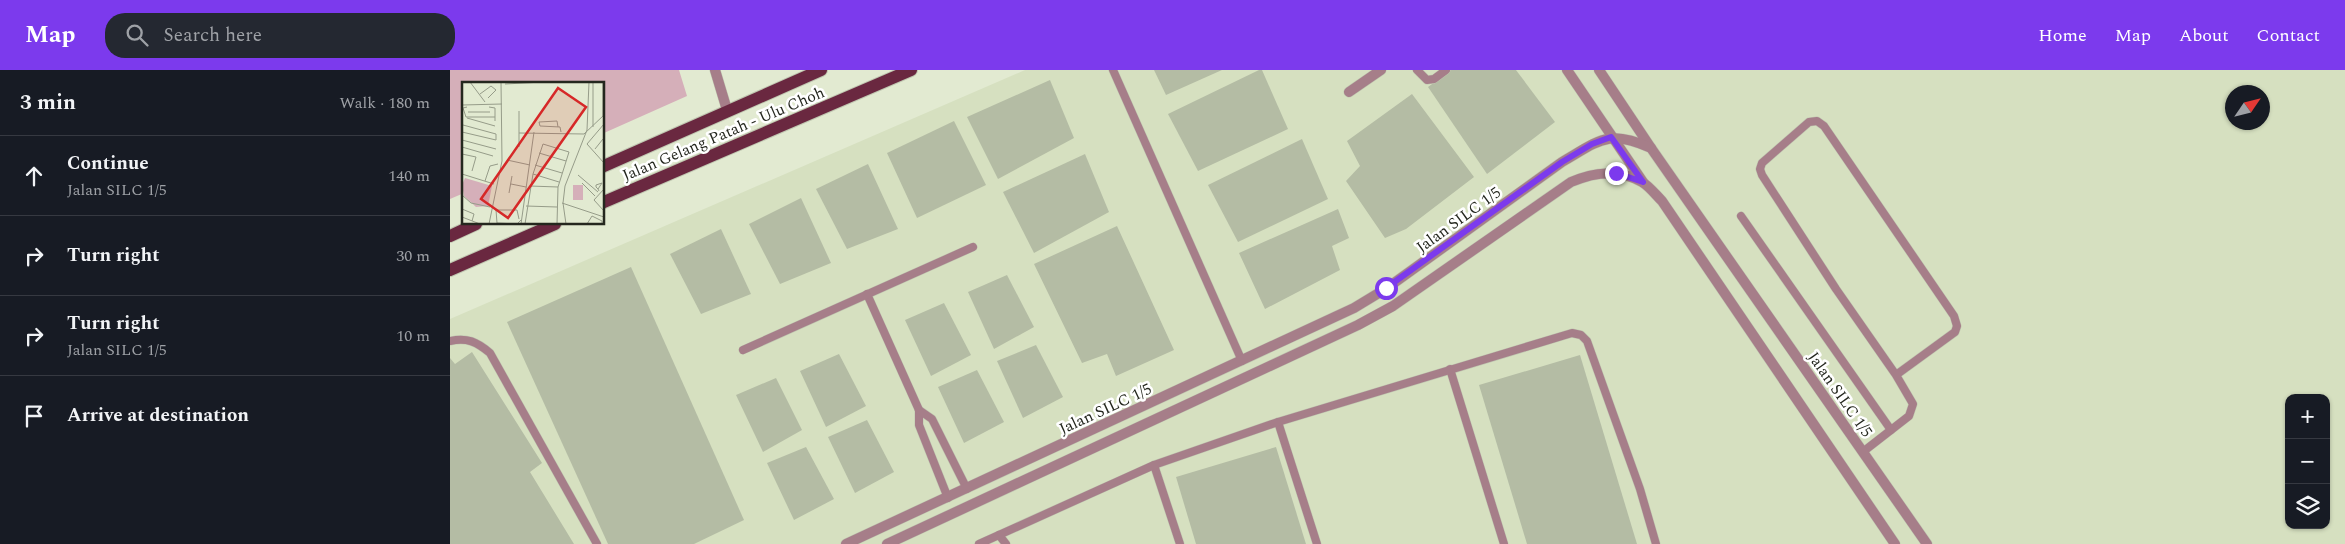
<!DOCTYPE html>
<meta charset="utf-8">
<style>
:root{--surface:#171b24;--page:#242831;--text:#f1f3f6;--muted:#9ea1a6;--line:#363941;--accent:#7c3aed}
body{margin:0;font-family:Spectral,serif;background:var(--page);color:var(--text)}
.controls{position:absolute;right:15px;bottom:15px;display:grid;overflow:hidden;border-radius:10px;box-shadow:0 1px 4px #0004}
.controls button{width:45px;height:45px;display:grid;place-items:center;padding:0;border:0;border-bottom:1px solid var(--line);background:var(--surface);color:var(--text);font:25px sans-serif}
.compass{position:absolute;left:1775px;top:15px;width:45px;height:45px;border-radius:50%;background:var(--surface);box-shadow:0 1px 4px #0004;rotate:55deg}
.stop{position:absolute;width:15px;height:15px;margin:-11px;border:4px solid #7c3aed;border-radius:50%;background:#fff}
.stop.end{background:#7c3aed;border-color:#fff;box-shadow:0 1px 5px #0008}
.list{margin:0;padding:0;list-style:none}
h2{display:flex;justify-content:space-between;align-items:center;height:65px;margin:0;padding:0 20px;font-size:21px}
h2 small{font-size:16px;font-weight:400;color:var(--muted)}
.list li{display:grid;grid-template-columns:32px 1fr auto;gap:15px;align-items:center;box-sizing:border-box;height:80px;padding:0 20px;border-top:1px solid var(--line)}
.list b{display:block;font-size:19px;white-space:nowrap}
.list p{margin:0;font-size:16px;white-space:nowrap;color:var(--muted)}
.list em{font-size:16px;font-style:normal;color:var(--muted)}
.icon{flex:none;width:28px;height:28px;fill:none;stroke:currentColor;stroke-width:2;stroke-linecap:round;stroke-linejoin:round}
.map{position:relative;flex:none;width:1895px;height:474px;overflow:hidden}
header{display:flex;align-items:center;gap:30px;box-sizing:border-box;height:70px;padding:0 25px;background:var(--accent);color:#fff}
header strong{font-size:24px}
nav{display:flex;gap:28px;margin-inline-start:auto;font-size:18px}
.search{width:350px;height:45px;background:var(--page);display:flex;align-items:center;gap:12px;box-sizing:border-box;padding:0 18px;border-radius:20px;color:var(--muted);font-size:19px}
main{display:flex}
aside{flex:1;background:var(--surface)}
.map>svg:first-child{display:block}
.built{fill:#d6e0c0;fill-rule:evenodd}
.green{fill:#d5afb9}
.building{fill:#b4bca4}
.lines{fill:none;stroke-linecap:round;stroke-linejoin:round}
.service-casing{stroke:#c0c7b1;stroke-width:9}
.minor-casing{stroke:#c0c7b1;stroke-width:11}
.tertiary-casing{stroke:#c0c7b1;stroke-width:11}
.primary-casing{stroke:#c0c7b1;stroke-width:14}
.service{stroke:#a67e89;stroke-width:8}
.minor{stroke:#a67e89;stroke-width:10}
.tertiary{stroke:#a67e89;stroke-width:10}
.primary{stroke:#6a2840;stroke-width:12}
.route{stroke:#7c3aed;stroke-width:6}
.labels{text-anchor:middle;stroke-width:5;stroke-linejoin:round;paint-order:stroke}
.street-label{font-size:16px;fill:#24271e;stroke:#fff}
.inset-road{fill:none;stroke:#969c89;stroke-width:1}
.view{fill:#d62828;fill-opacity:0.15;stroke:#d62828;stroke-width:2.5}
.inset-edge{fill:none;stroke:#24271e;stroke-width:2.5}
</style>
<header>
<strong>Map</strong>
<div class="search"><svg class="icon" aria-label="search" viewBox="0 0 24 24"><circle cx="10" cy="10" r="6"/><path d="M15 15l6 6"/></svg>Search here</div>
<nav><a>Home</a><a>Map</a><a>About</a><a>Contact</a></nav>
</header>
<main>
<aside>
<h2>3 min<small>Walk · 180 m</small></h2>
<ul class="list">
<li><svg class="icon" aria-label="ahead" viewBox="0 0 24 24"><path d="M12 20V5M6 11l6-6 6 6"/></svg><div><b>Continue</b><p>Jalan SILC 1/5</p></div><em>140 m</em></li>
<li><svg class="icon" aria-label="right" viewBox="0 0 24 24"><path d="M7 20v-9h11M14 6l5 5-5 5"/></svg><div><b>Turn right</b></div><em>30 m</em></li>
<li><svg class="icon" aria-label="right" viewBox="0 0 24 24"><path d="M7 20v-9h11M14 6l5 5-5 5"/></svg><div><b>Turn right</b><p>Jalan SILC 1/5</p></div><em>10 m</em></li>
<li><svg class="icon" aria-label="arrive" viewBox="0 0 24 24"><path d="M6 21V4h12l-3 4 3 4H6"/></svg><div><b>Arrive at destination</b></div></li>
</ul>
</aside>
<div class="map">
<svg width="1895" height="474" viewBox="0 0 1895 474">
<rect width="100%" height="100%" fill="#e2ead1"/>
<path class="built" d="M575,0H1895V474H0V249ZM1782,22H1812V52H1782ZM1839,328H1876V455H1839Z"/>
<path class="green" d="M0,0H229L237,26L154,63V14H14V123L0,129Z"/>
<g class="building">
<path d="M704,0H772L716,25Z"/>
<path d="M809,0H812L838,59L748,101L718,44Z"/>
<path d="M1001,0H1066L1105,52L1037,104L978,17Z"/>
<path d="M600,10L624,68L548,109L517,47Z"/>
<path d="M962,24L1024,107L956,159L935,168L896,111L910,96L897,71Z"/>
<path d="M504,51L536,115L467,148L437,83Z"/>
<path d="M852,69L878,129L788,172L758,115Z"/>
<path d="M635,84L659,142L584,183L553,122Z"/>
<path d="M418,94L448,159L397,179L366,119Z"/>
<path d="M351,128L381,193L330,214L299,154Z"/>
<path d="M888,139L899,168L882,176L890,200L815,239L789,183Z"/>
<path d="M667,156L724,280L666,306L657,284L632,293L584,194Z"/>
<path d="M271,159L301,224L251,244L220,184Z"/>
<path d="M181,197L294,450L244,474H158L57,252Z"/>
<path d="M557,205L584,257L544,279L518,222Z"/>
<path d="M494,233L521,285L481,306L455,250Z"/>
<path d="M586,275L613,327L573,348L547,291Z"/>
<path d="M22,282L92,393L80,402L124,474H0V288L5,294Z"/>
<path d="M389,284L416,336L376,357L350,301Z"/>
<path d="M1130,285L1187,474H1077L1029,315Z"/>
<path d="M527,300L554,352L514,373L488,317Z"/>
<path d="M326,308L352,360L313,382L286,325Z"/>
<path d="M417,350L444,402L405,423L378,367Z"/>
<path d="M356,377L384,429L344,450L317,393Z"/>
<path d="M826,377L856,474H746L726,407Z"/>
</g>
<g class="lines">
<defs>
<g id="service">
<path d="M663,0L792,291"/>
<path d="M967,0L977,10L984,9L996,0"/>
<path d="M1291,146L1441,360"/>
<path d="M417,224L469,340V355L498,428"/>
<path d="M0,271C17,267 27,272 40,283L147,474"/>
<path d="M293,280L523,177"/>
<path d="M1000,299L1054,474"/>
<path d="M469,340L482,349L517,419"/>
<path d="M828,352L867,474"/>
<path d="M1414,381L1459,346L1463,334L1446,305L1386,219L1312,105L1310,99L1312,93L1359,52L1367,51L1374,56L1504,246L1507,256L1505,262L1446,305"/>
<path d="M704,395L730,474"/>
<path d="M549,465L556,474"/>
<path d="M529,474L704,395L828,352L1122,263L1131,265L1137,271L1190,419L1206,474"/>
</g>
<g id="minor">
<path d="M265,0L277,40"/>
<path d="M1117,0L1193,112"/>
<path d="M1149,0L1201,78"/>
<path d="M899,22L931,0"/>
</g>
<g id="tertiary">
<path d="M396,474L904,238L937,218L1112,92C1150,70 1158,59 1201,78L1477,474"/>
<path d="M437,474L908,255L943,236L1121,112C1144,102 1170,99 1192,112C1199,116 1206,125 1212,131L1445,474"/>
</g>
<g id="primary">
<path d="M154,96L371,0"/>
<path d="M154,132L461,0"/>
<path d="M0,166L26,154"/>
<path d="M0,200L105,154"/>
</g>
</defs>
<use href="#service" class="service-casing"/>
<use href="#minor" class="minor-casing"/>
<use href="#tertiary" class="tertiary-casing"/>
<use href="#primary" class="primary-casing"/>
<use href="#service" class="service"/>
<use href="#minor" class="minor"/>
<use href="#tertiary" class="tertiary"/>
<use href="#primary" class="primary"/>
</g>
<g class="lines">
<path class="route" d="M936,218L1112,92L1142,74L1161,67L1193,112L1166,103"/>
</g>
<g class="labels">
<g class="street-label">
<text transform="translate(273 63) rotate(-23)" y="6">Jalan Gelang Patah - Ulu Choh</text>
<text transform="translate(1008 149) rotate(-36)" y="6">Jalan SILC 1/5</text>
<text transform="translate(1391 324) rotate(55)" y="6">Jalan SILC 1/5</text>
<text transform="translate(655 338) rotate(-25)" y="6">Jalan SILC 1/5</text>
</g>
</g>
<g transform="translate(12 12)">
<rect width="142" height="142" fill="#e2ead1"/>
<path d="M3,96L30,104L26,124L14,125L2,114L0,103ZM111,103H121V118H111Z" fill="#d5afb9"/>
<path class="inset-road" d="M8,0L23,20M131,0V45M141,0V35M43,2L81,0M18,12L29,4L34,8L26,16M0,23L40,22M5,25L1,26L4,35H33M27,25L33,26V39M6,30H28M5,36L33,44M142,42L125,62L142,81M96,45L95,39L77,40L78,44L98,45L99,50M0,50L34,58V52L1,43M57,51L122,52L142,33M0,58L34,67M0,65L31,74M57,65V29M133,67L141,57L142,59M77,71L104,79M0,72L14,75L10,89M45,78L68,83M73,83L100,91M0,92L32,102M71,92L97,100M116,93L136,110M23,99L28,84L36,82M120,101L133,114M49,102L64,105M68,104L96,105M136,107L140,101L134,103V105L136,107L137,109M142,107L132,118L142,129M47,111L50,94M0,113L9,121L28,125M100,121L142,135M64,124L95,125M0,127L12,132L10,139M0,135L18,142M57,137L55,128H34L35,141L55,142L59,138M27,142L40,79L39,0M59,142L72,50M63,142L71,92L81,62L107,70L96,105L95,142M104,142L101,121L103,104L125,48L127,0M125,142L130,134L140,139V142"/>
<path class="view" d="M96,6L124,25L46,136L19,117Z"/>
<rect width="142" height="142" class="inset-edge"/>
</g>
</svg>
<div class="controls">
<button>+</button>
<button>−</button>
<button><svg class="icon" aria-label="layers" viewBox="0 0 24 24"><path d="M12 4l9 5-9 5-9-5zM3 14l9 5 9-5"/></svg></button>
</div>
<svg class="compass" viewBox="-18 -18 36 36"><path d="M0-13l5 13h-10z" fill="#e53935"/><path d="M0 13l5-13h-10z" fill="#9ea1a6"/></svg>
<div class="stop" style="left:936px;top:218px"></div>
<div class="stop end" style="left:1166px;top:103px"></div>
</div>
</main>
